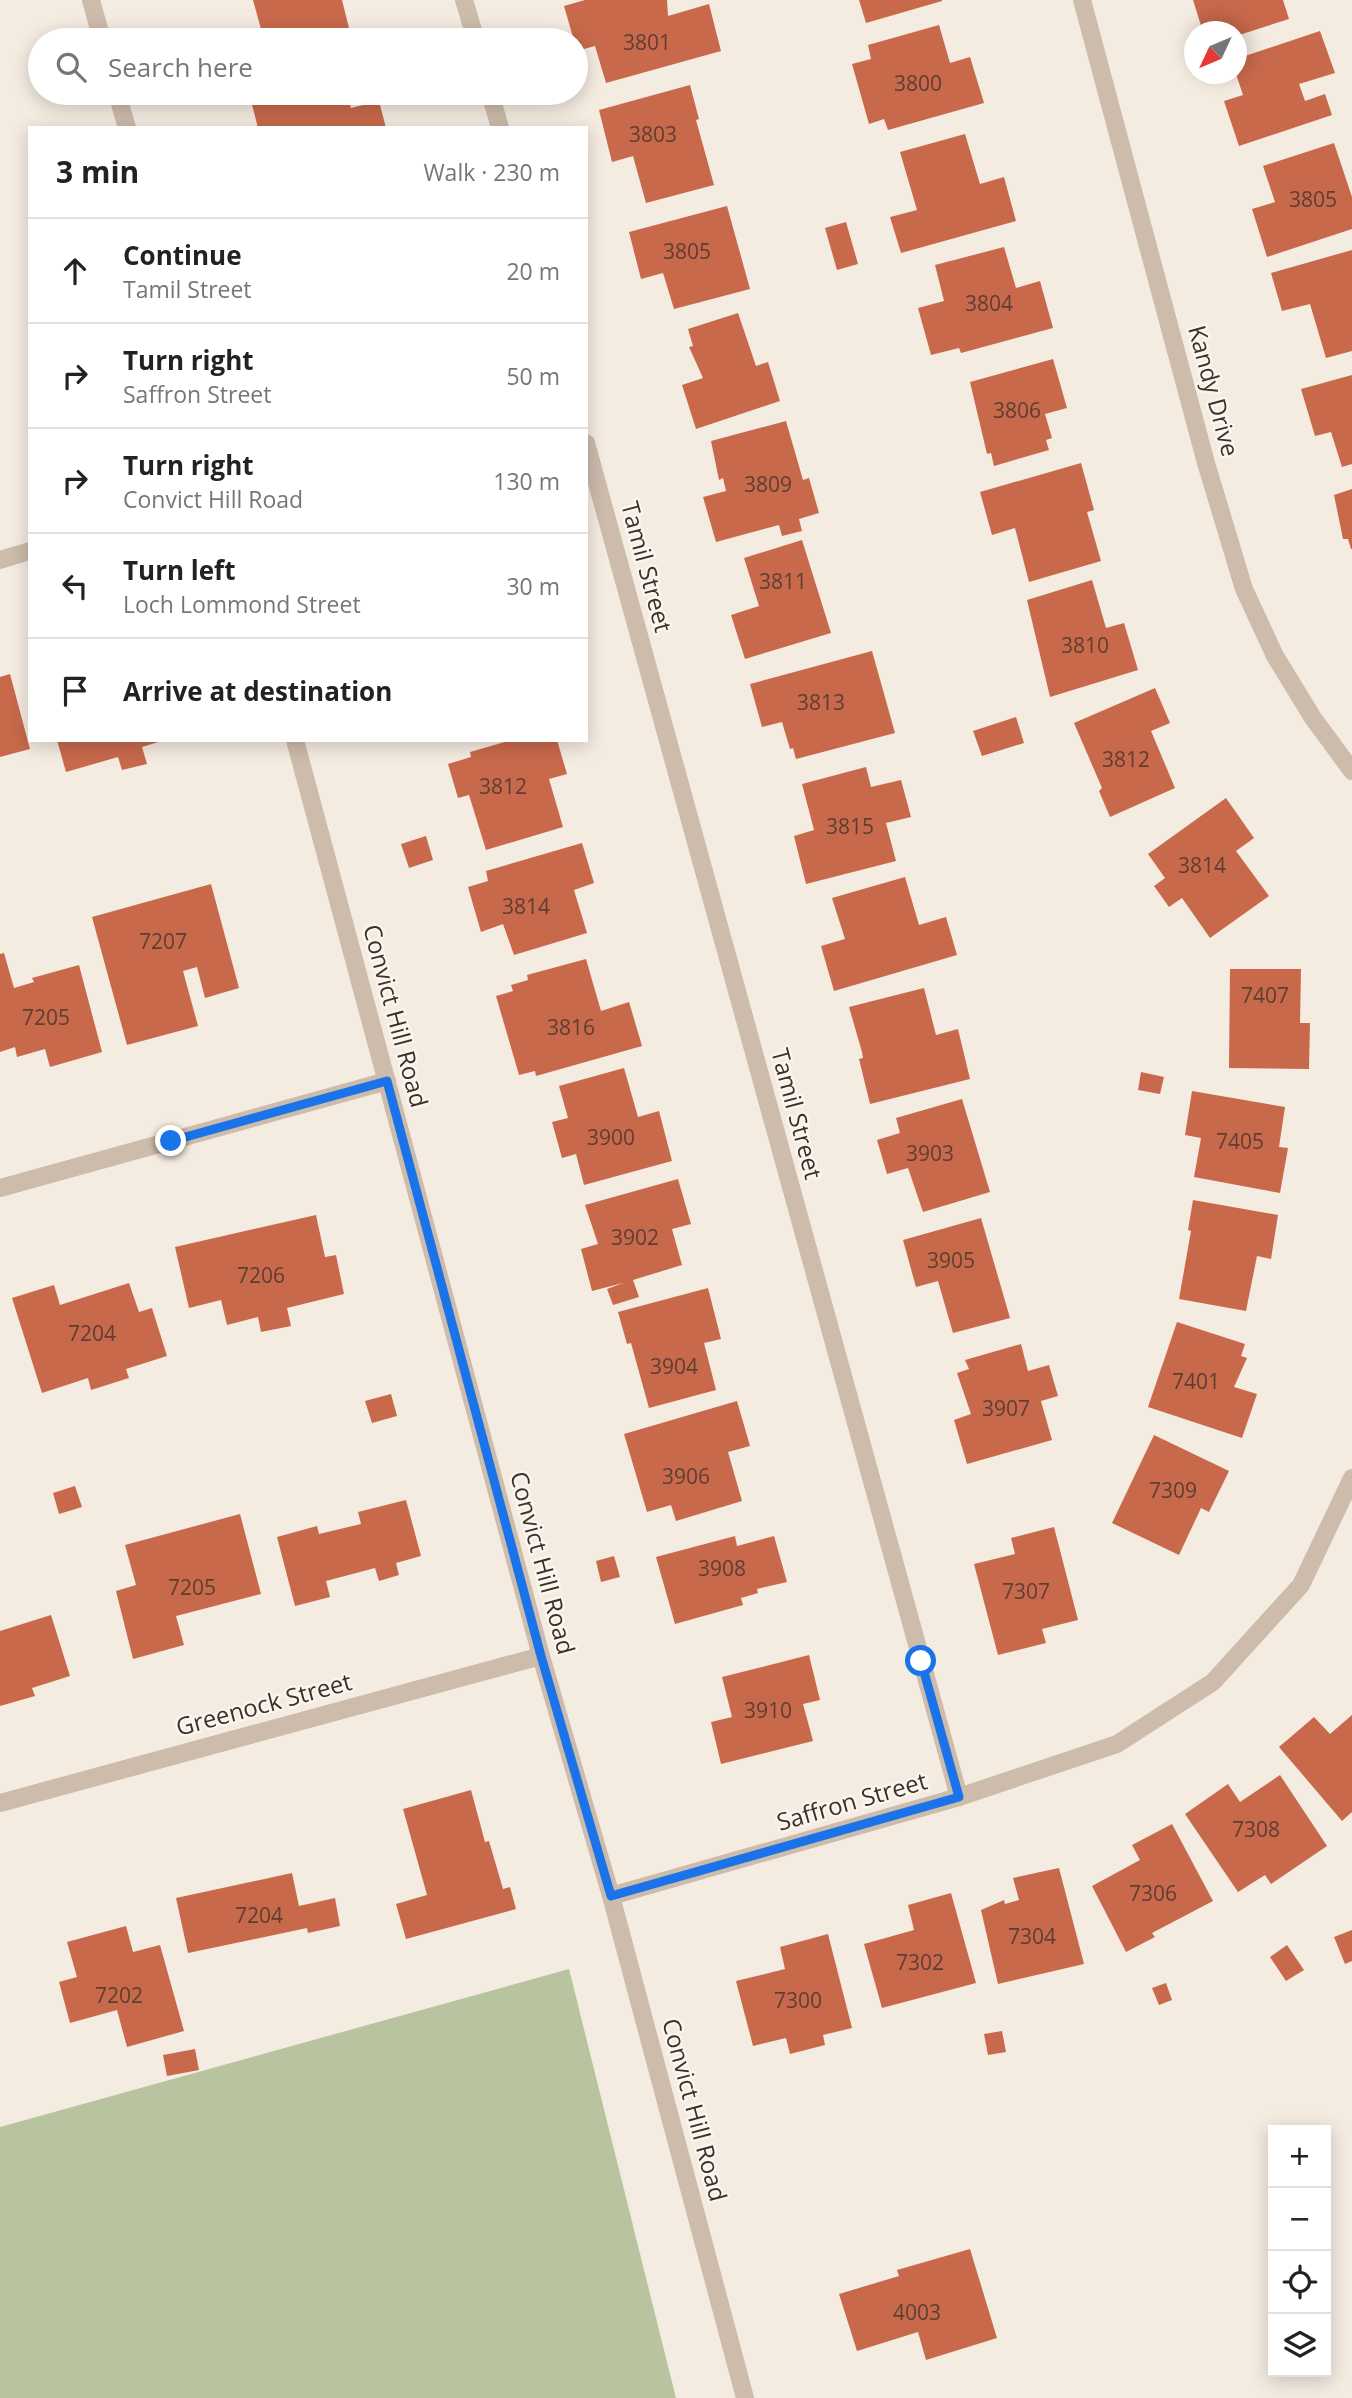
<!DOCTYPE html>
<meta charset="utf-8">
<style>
:root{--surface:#fff;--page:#f6f6f6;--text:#222;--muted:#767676;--line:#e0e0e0}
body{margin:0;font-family:"Open Sans",sans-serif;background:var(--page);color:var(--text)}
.controls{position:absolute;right:21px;bottom:21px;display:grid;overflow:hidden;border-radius:0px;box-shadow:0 4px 18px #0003}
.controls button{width:63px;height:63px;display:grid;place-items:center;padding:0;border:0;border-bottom:2px solid var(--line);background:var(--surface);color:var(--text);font:35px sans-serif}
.compass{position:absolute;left:1184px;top:21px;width:63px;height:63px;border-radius:50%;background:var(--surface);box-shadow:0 4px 18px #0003;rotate:226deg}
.stop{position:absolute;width:21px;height:21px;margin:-16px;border:5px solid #1a73e8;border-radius:50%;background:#fff}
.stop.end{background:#1a73e8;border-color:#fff;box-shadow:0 2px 7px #0008}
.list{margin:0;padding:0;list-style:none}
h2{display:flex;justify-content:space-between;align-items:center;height:91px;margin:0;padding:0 28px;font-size:30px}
h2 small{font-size:23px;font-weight:400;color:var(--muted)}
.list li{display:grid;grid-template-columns:46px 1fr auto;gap:21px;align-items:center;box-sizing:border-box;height:105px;padding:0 28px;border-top:2px solid var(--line)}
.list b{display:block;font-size:26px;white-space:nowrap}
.list p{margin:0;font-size:23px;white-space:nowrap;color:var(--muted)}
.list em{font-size:23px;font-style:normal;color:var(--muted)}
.icon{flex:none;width:38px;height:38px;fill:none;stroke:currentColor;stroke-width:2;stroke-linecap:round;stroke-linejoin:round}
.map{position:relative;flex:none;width:1352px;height:2398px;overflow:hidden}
.search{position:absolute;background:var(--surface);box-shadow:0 4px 18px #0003;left:28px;top:28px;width:560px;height:77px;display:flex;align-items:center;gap:18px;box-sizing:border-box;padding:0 24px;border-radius:38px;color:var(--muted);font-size:26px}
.panel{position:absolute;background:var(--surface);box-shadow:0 4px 18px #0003;left:28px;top:126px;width:560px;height:616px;border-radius:0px}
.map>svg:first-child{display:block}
.green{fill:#b8c4a0}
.building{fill:#c8694b}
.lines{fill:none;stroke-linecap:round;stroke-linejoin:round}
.minor{stroke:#cdbbac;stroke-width:18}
.route{stroke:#1a73e8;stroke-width:9}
.labels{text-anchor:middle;stroke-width:5;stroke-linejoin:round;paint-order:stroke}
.number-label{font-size:21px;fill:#5e3e33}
.street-label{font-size:24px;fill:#3b302b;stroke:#fbf5ee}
</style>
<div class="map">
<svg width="1352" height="2398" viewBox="0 0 1352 2398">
<rect width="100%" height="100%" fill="#f4ebe1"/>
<path class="green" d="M569,1969L676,2398H0V2127Z"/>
<g class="building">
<path d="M253,0H342L351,36L335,40H264Z"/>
<path d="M585,0H667L668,16L709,4L721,51L606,83L595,46L577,51L564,6Z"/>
<path d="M859,0H942V1L866,23Z"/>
<path d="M1193,0H1283L1289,19L1236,36V32H1203Z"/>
<path d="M939,25L950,63L970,57L984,103L888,130L884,119L869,124L852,64L871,59L868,45Z"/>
<path d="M1320,31L1335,73L1299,84L1305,101L1325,94L1332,115L1239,146L1224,101L1243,95L1236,74V59Z"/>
<path d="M690,85L699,119L696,120L714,185L646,203L633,156L612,162L599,110Z"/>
<path d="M249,93H347L351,108L379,101L386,128H258Z"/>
<path d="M965,134L980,184L1004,177L1016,221L901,253L890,217L917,210L900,152Z"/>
<path d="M1334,143L1352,197V229L1267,257L1252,209L1275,202L1263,166Z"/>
<path d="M727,206L750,289L674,309L663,273L641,279L629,232Z"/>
<path d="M846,222L858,264L837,270L825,228Z"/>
<path d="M1004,247L1016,288L1040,281L1053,328L961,353L959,348L931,355L918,308L944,301L935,265Z"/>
<path d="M1352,250V351L1326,358L1310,304L1282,311L1271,273Z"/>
<path d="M738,313L756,366L768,362L780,401L696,429L682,385L703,378L689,347L693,346L688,329Z"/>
<path d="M1053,359L1067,408L1045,414L1052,438L1046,440L1049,450L994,466L991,453L987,454L970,382Z"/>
<path d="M1352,375V464L1342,467L1331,432L1315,436L1301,389Z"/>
<path d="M786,421L803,480L809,478L819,513L799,519L802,531L782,536L779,525L716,542L703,497L726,491L723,478L719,480L711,441Z"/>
<path d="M1081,463L1094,510L1087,512L1101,561L1029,582L1015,528L992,535L980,492Z"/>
<path d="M1352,489V549H1351L1348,539H1343L1334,495Z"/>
<path d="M802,540L831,633L745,659L731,615L759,606L744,558Z"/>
<path d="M1092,580L1106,628L1124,623L1138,670L1050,697L1027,600Z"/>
<path d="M872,651L895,733L796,759L793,748L790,749L782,722L762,727L750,684Z"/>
<path d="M10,674L30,749L0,757V677Z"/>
<path d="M1155,688L1170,723L1151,731L1175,788L1110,817L1099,791L1102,788L1074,723Z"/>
<path d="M1016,717L1024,743L982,756L973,731Z"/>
<path d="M57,740H162V741L142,747L147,764L122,770L118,757L66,772Z"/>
<path d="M512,740H557L567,774L549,779L563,827L486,850L469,795L458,798L448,764L471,757L470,752Z"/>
<path d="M866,767L871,787L901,780L911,817L886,823L896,861L806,884L794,836L814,830L802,784Z"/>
<path d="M1226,798L1254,838L1236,851L1269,896L1210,938L1182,898L1169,907L1154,886L1165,878L1148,854Z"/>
<path d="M426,836L433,860L409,868L401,844Z"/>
<path d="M582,843L594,883L574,890L587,933L514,955L503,924L481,932L468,887L488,881L486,871Z"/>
<path d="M905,877L919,925L946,917L957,955L834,991L821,946L845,939L832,898Z"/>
<path d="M211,884L239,988L205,998L197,967L183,971L198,1026L127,1045L92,917Z"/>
<path d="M4,953L14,988L34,982L32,978L79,965L102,1052L50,1067L45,1049L17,1057L15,1047L0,1052V954Z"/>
<path d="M586,959L601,1011L629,1002L642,1046L536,1076L535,1071L519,1075L496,996L513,991L511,985L528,980L527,975Z"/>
<path d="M1230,969H1301L1300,1023H1310L1309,1069L1229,1068Z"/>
<path d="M924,988L936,1035L958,1029L970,1079L870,1104L859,1059L863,1058L862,1052L849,1007Z"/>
<path d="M624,1068L638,1117L659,1111L672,1161L584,1185L576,1154L562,1158L552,1122L568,1118L559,1086Z"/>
<path d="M1141,1072L1164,1077L1160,1094L1138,1090Z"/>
<path d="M1192,1091L1285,1107L1279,1147L1288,1148L1280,1193L1194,1177L1201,1138L1185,1135Z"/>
<path d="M962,1099L990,1192L923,1212L908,1168L887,1174L877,1140L900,1133L896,1118Z"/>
<path d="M678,1179L691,1224L672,1229L682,1265L633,1280L639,1297L613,1305L607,1289L623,1283L592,1291L581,1249L598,1244L585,1205Z"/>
<path d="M1193,1200L1278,1215L1271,1259L1257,1256L1246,1311L1179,1299L1191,1231L1188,1230Z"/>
<path d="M316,1215L325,1257L336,1255L344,1294L287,1308L291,1326L261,1332L258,1317L227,1325L221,1300L189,1308L175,1247Z"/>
<path d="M981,1218L1010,1318L953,1333L938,1281L916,1287L903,1240Z"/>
<path d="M129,1283L139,1312L152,1308L167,1356L126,1369L129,1378L91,1390L88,1378L42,1393L12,1298L54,1285L60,1305Z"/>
<path d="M708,1288L721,1339L704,1343L716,1390L649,1408L631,1343L627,1344L618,1312Z"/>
<path d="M1177,1322L1245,1344L1241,1356L1247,1358L1234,1387L1257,1394L1242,1438L1148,1407Z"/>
<path d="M1021,1344L1028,1371L1049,1365L1058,1396L1041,1401L1052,1440L967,1464L954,1420L971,1414L957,1373L969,1369L965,1360Z"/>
<path d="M391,1394L397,1416L372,1423L365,1401Z"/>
<path d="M737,1401L750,1446L728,1452L742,1501L676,1521L671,1505L647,1512L624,1434Z"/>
<path d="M1154,1435L1229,1471L1209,1512L1201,1508L1179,1555L1112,1523Z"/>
<path d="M75,1486L82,1507L59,1514L53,1493Z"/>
<path d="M406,1500L421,1556L396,1563L399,1575L379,1581L375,1568L326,1581L330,1597L295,1606L277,1537L317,1526L319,1534L361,1524L358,1512Z"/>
<path d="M240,1514L261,1594L176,1616L184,1645L133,1659L116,1591L136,1585L125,1545Z"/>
<path d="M1054,1527L1078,1620L1042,1629L1046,1643L998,1655L974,1564L1015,1554L1011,1538Z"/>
<path d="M735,1536L737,1546L774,1536L787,1582L757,1589L758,1593L741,1598L743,1605L675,1624L656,1557Z"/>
<path d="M614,1556L620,1577L601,1582L596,1561Z"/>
<path d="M51,1615L70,1676L32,1688L35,1696L0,1706V1631Z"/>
<path d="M809,1655L820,1700L803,1704L813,1741L721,1764L711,1722L732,1717L722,1677Z"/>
<path d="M1352,1715V1812L1342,1821L1279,1747L1314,1717L1330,1734Z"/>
<path d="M1280,1775L1327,1846L1271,1884L1265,1875L1238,1892L1185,1814L1228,1784L1240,1802Z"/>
<path d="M471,1790L485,1842L489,1841L503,1889L510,1887L516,1909L406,1939L396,1904L427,1895L403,1809Z"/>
<path d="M1172,1824L1213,1901L1152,1933L1155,1937L1126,1952L1092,1886L1140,1860L1132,1845Z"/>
<path d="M1059,1868L1084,1964L998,1984L981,1910L1004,1900L1005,1904L1019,1900L1013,1878Z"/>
<path d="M292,1873L299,1906L335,1898L340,1926L308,1933L307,1928L188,1953L176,1898Z"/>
<path d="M951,1893L976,1983L882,2008L864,1944L914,1930L908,1905Z"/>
<path d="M126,1926L133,1952L160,1945L184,2031L127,2047L117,2010L70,2023L59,1982L77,1977L67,1942Z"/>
<path d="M1352,1930V1961L1345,1964L1334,1937Z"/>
<path d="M828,1934L852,2028L823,2035L825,2045L790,2054L786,2038L753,2046L736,1981L785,1969L780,1947Z"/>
<path d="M1287,1945L1304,1970L1286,1981L1270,1957Z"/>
<path d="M1166,1983L1172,2000L1159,2005L1152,1988Z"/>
<path d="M1002,2031L1006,2052L988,2055L984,2034Z"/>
<path d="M195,2049L199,2070L167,2076L163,2055Z"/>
<path d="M970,2249L997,2338L926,2360L918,2332L857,2351L839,2294L899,2276L897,2270Z"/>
</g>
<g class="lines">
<g class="minor">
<path d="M91,0L102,40"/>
<path d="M464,0L476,40"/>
<path d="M1082,0L1206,463L1244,589L1275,656L1313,718L1352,771"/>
<path d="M117,93L127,128"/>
<path d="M490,93L500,128"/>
<path d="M586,443L959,1797"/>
<path d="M0,560L30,551"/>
<path d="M295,740L541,1656L611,1896L745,2398"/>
<path d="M0,1188L387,1081"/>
<path d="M0,1803L541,1656"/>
<path d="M611,1896L959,1797L1117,1744L1213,1682L1301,1585L1352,1478"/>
</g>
</g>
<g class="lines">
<path class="route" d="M171,1141L387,1081L541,1656L611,1896L959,1797L921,1661"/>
</g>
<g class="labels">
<g class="number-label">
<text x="647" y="50">3801</text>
<text x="918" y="91">3800</text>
<text x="653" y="142">3803</text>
<text x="1313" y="207">3805</text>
<text x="687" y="259">3805</text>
<text x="989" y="311">3804</text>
<text x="1017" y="418">3806</text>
<text x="768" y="492">3809</text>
<text x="783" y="589">3811</text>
<text x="1085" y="653">3810</text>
<text x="821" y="710">3813</text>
<text x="1126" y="767">3812</text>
<text x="503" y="794">3812</text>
<text x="850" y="834">3815</text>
<text x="1202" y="873">3814</text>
<text x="526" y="914">3814</text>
<text x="163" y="949">7207</text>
<text x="1265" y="1003">7407</text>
<text x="46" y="1025">7205</text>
<text x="571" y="1035">3816</text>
<text x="611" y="1145">3900</text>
<text x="1240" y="1149">7405</text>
<text x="930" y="1161">3903</text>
<text x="635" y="1245">3902</text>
<text x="951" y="1268">3905</text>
<text x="261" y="1283">7206</text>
<text x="92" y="1341">7204</text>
<text x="674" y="1374">3904</text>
<text x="1196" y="1389">7401</text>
<text x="1006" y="1416">3907</text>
<text x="686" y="1484">3906</text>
<text x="1173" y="1498">7309</text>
<text x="722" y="1576">3908</text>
<text x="192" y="1595">7205</text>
<text x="1026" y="1599">7307</text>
<text x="768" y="1718">3910</text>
<text x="1256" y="1837">7308</text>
<text x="1153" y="1901">7306</text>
<text x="259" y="1923">7204</text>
<text x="1032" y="1944">7304</text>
<text x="920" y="1970">7302</text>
<text x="119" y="2003">7202</text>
<text x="798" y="2008">7300</text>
<text x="917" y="2320">4003</text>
</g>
<g class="street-label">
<text transform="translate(1213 391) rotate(75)" y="8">Kandy Drive</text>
<text transform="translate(646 567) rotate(75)" y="8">Tamil Street</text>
<text transform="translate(395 1016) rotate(75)" y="8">Convict Hill Road</text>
<text transform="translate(796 1114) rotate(75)" y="8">Tamil Street</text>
<text transform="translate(542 1563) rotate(75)" y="8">Convict Hill Road</text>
<text transform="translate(264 1705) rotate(-15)" y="8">Greenock Street</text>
<text transform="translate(852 1802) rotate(-16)" y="8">Saffron Street</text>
<text transform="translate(694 2110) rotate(75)" y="8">Convict Hill Road</text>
</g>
</g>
</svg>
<div class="controls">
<button>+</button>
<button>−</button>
<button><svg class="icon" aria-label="locate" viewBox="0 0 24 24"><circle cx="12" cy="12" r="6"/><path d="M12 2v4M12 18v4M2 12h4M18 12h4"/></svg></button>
<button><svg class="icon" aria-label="layers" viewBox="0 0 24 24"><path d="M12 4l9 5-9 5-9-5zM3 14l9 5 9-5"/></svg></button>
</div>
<svg class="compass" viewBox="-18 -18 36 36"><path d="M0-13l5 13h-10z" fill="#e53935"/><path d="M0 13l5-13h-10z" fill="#767676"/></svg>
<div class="stop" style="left:921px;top:1661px"></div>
<div class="stop end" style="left:171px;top:1141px"></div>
<div class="search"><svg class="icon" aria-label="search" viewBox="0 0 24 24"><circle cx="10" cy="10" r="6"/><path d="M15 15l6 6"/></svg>Search here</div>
<section class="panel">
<h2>3 min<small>Walk · 230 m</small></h2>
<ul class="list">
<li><svg class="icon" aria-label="ahead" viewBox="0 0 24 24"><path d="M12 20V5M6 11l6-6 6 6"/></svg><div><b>Continue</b><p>Tamil Street</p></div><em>20 m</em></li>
<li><svg class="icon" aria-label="right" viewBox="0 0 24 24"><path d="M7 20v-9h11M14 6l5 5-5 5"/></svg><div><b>Turn right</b><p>Saffron Street</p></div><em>50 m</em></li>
<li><svg class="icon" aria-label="right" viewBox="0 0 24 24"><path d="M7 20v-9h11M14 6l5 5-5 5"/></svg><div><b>Turn right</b><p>Convict Hill Road</p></div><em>130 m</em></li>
<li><svg class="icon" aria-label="left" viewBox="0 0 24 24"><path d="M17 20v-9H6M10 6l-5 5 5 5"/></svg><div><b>Turn left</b><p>Loch Lommond Street</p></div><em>30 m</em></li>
<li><svg class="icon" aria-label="arrive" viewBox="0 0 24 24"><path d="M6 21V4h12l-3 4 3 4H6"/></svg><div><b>Arrive at destination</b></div></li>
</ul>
</section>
</div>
